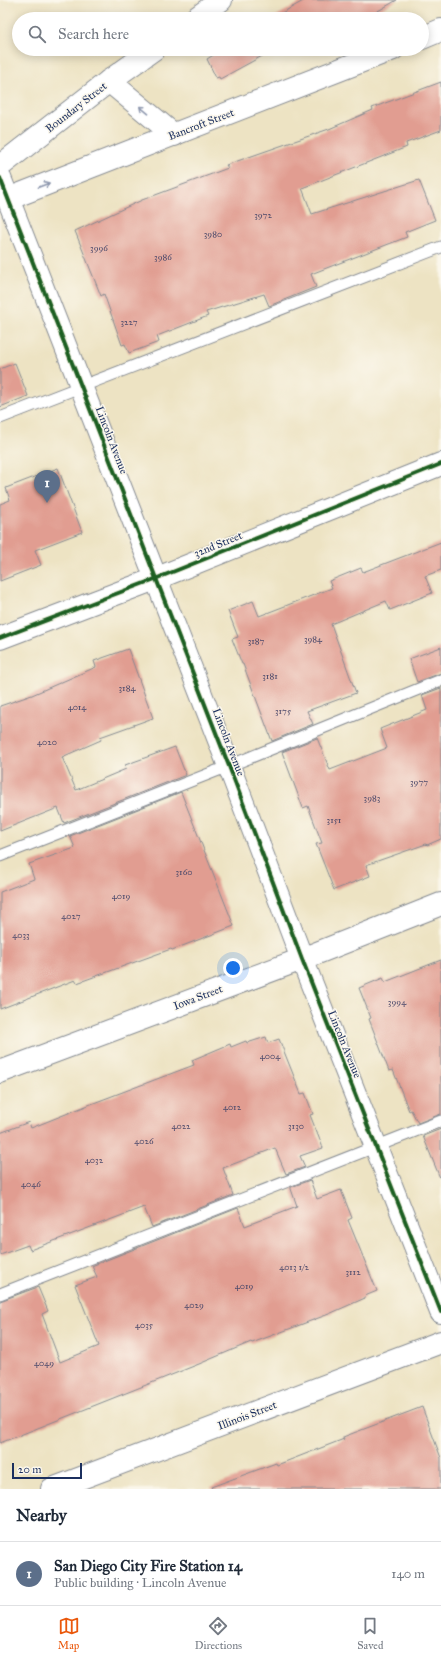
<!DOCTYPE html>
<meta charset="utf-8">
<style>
:root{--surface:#fff;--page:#f6f6f7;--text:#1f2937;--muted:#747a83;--line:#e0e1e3;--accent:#ea580c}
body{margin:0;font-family:"IM FELL Great Primer",serif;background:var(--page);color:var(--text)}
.scale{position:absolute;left:12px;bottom:10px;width:70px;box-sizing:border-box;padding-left:4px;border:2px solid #1b2f5e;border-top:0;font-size:11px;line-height:14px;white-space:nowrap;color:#1b2f5e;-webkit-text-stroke:3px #fbf7ec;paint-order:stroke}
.you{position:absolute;left:233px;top:968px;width:14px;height:14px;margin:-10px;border:3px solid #fff;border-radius:50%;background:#1a73e8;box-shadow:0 0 0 6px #1a73e833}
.badge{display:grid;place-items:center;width:26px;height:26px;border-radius:50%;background:var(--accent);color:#fff;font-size:13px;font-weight:700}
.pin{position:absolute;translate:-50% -33px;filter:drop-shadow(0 1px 2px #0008)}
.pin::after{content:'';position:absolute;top:21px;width:14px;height:12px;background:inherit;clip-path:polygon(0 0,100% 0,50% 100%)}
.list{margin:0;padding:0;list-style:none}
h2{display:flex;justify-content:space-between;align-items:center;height:52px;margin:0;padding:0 16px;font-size:17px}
h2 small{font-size:13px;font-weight:400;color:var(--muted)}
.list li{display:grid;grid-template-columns:26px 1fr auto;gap:12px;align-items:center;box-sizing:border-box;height:64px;padding:0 16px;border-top:1px solid var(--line)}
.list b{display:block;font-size:15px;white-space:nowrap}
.list p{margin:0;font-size:13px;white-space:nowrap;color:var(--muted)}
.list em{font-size:13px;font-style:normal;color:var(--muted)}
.icon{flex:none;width:22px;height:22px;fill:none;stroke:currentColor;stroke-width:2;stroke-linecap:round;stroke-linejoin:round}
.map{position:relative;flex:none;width:441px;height:1489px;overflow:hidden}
.search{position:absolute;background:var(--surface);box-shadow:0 2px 10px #0003;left:12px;right:12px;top:12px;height:44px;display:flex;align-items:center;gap:10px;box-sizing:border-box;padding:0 14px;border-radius:22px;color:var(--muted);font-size:15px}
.sheet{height:116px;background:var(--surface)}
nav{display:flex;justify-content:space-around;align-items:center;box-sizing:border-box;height:56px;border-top:1px solid var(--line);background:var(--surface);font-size:11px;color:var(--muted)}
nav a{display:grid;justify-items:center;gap:2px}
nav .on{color:var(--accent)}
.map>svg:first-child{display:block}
.building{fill:#e19d91}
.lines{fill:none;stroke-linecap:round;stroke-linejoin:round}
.lane-casing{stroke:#848990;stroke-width:13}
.street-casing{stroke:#848990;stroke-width:24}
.secondary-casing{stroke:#848990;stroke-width:24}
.lane{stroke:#fff;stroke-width:11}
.street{stroke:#fff;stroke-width:22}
.secondary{stroke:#fff;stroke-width:22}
.cycleway-casing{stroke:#fbf7ec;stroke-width:6}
.cycleway{stroke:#1b5e20;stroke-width:4}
.oneway{stroke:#8d97ae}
.labels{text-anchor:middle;stroke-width:3;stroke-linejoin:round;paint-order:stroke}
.number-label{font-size:9px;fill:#4c4a6b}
.street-label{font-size:11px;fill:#1b2f5e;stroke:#fbf7ec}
</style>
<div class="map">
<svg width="441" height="1489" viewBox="0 0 441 1489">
<rect width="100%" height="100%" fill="#fbf7ec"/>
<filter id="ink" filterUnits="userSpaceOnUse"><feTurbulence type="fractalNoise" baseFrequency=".025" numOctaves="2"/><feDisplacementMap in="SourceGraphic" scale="8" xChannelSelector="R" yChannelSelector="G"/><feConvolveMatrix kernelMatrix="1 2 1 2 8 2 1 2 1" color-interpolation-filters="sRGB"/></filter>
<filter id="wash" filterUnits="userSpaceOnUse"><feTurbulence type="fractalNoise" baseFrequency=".012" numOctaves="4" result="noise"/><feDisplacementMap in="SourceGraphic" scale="16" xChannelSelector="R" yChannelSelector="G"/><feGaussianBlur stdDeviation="0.9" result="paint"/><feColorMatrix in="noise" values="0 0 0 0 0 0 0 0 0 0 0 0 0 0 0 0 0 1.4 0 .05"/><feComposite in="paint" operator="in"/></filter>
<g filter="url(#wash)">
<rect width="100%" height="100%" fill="#ede3c3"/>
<g id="blocks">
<g class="building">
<path d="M305,0H397L364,19H271Z"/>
<path d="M223,49H275L220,79L219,77L216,78L207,59Z"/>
<path d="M441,82V130L406,143L407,147L302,188L312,214L419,180L435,220L405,232L407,237L311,274L316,287L269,306L264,294L206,312L208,316L157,336L159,342L129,353L125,344L122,345L104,294L101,296L75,231L142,200L228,168L226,165L329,129L373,110L372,108Z"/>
<path d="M15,363L28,396L0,407V369Z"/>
<path d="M58,468L82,532L35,550L41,565L0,581V504L10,500L6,488Z"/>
<path d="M441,542V570L425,576L432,593L390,610L386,601L331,624L356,693L307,711L313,724L272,741L243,664H242L232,639L238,637L228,611L253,601L259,616L332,588L329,581L361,568L363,572Z"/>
<path d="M441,647V673L417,682L409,659Z"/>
<path d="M128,649L153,718L100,737L101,740L62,757L76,790L126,769L125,765L175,747L186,775L64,823L58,808L0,831V706L32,695L96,667L94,661Z"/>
<path d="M441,688V839L427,845L426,844L366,865L370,876L334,890L316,844L322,843L308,806L303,808L282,752L317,738L330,770L387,748L380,729L427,710L422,695Z"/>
<path d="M181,792L234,926L172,950L171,949L77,983L75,980L0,1009V892L34,879L29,864L75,848L70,836Z"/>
<path d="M441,960V1114L418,1123L411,1110L409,1111L393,1070L389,1071L369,1019L371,1018L359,988L383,978L385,982Z"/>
<path d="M266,1037L268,1043L279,1039L301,1094L305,1093L313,1114L310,1115L323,1148L300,1156L305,1167L286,1174L275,1148L223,1168L233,1195L152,1227L144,1207L30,1250L28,1245L0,1255V1133L29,1122L31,1128L91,1104L194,1065L192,1060L230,1044L231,1047L246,1041L247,1043Z"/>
<path d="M441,1129V1178H440L423,1136Z"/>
<path d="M310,1180L317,1199L341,1190L352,1218L348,1220L377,1291L365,1296V1298L329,1314L252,1343L251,1342L199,1364L0,1443V1301L38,1287L48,1311L42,1314L60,1362L99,1346L75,1285L97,1277L92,1266L94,1265L238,1208L245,1226L297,1206L291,1189V1187Z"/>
<path d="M422,1407L441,1458V1489H212L211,1487L276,1463L277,1465L344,1439L343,1437Z"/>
</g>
</g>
</g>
<g filter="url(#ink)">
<use href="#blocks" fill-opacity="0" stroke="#848990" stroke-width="1"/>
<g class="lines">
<defs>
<g id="lane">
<path d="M0,418L441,247"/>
<path d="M0,856L229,766L441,680"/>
<path d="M0,1294L441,1121"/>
</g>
<g id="street">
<path d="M422,38L441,30"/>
<path d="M8,199L393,49"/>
<path d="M0,638L155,579L441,464"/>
<path d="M0,1072L302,959L441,904"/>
<path d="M52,1489L441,1342"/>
</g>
<g id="secondary">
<path d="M195,19L221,0"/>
<path d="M109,81L174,135"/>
<path d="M0,166L109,81L154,49"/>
<path d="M0,178L229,766L302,959L441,1312"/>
</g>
</defs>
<use href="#lane" class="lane-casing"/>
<use href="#street" class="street-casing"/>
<use href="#secondary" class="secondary-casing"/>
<use href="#lane" class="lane"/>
<use href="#street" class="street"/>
<use href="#secondary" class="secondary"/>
<defs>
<g id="cycleway">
<path d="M0,178L229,766L302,959L441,1312"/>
<path d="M0,638L155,579L441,464"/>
</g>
</defs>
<use href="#cycleway" class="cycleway-casing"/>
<use href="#cycleway" class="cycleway"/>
</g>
<defs><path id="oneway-shaft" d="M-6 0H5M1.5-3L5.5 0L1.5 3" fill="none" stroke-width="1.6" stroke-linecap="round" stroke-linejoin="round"/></defs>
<g class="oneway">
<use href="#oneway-shaft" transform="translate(144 110) rotate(-140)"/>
<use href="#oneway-shaft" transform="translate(44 185) rotate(-21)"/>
</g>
</g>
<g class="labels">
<g class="number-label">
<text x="263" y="218">3972</text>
<text x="213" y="237">3980</text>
<text x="99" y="251">3996</text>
<text x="163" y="260">3986</text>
<text x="129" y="325">3227</text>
<text x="313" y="642">3984</text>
<text x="256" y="644">3187</text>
<text x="270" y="679">3181</text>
<text x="127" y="691">3184</text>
<text x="77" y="710">4014</text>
<text x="283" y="714">3175</text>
<text x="47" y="745">4020</text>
<text x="419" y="785">3977</text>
<text x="372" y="801">3983</text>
<text x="334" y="823">3151</text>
<text x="184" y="875">3160</text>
<text x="121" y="899">4019</text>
<text x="71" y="919">4027</text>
<text x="21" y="938">4033</text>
<text x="397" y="1005">3994</text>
<text x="270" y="1059">4004</text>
<text x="232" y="1110">4012</text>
<text x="181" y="1129">4022</text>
<text x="296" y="1129">3130</text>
<text x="144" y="1144">4026</text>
<text x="94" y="1163">4032</text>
<text x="31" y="1187">4046</text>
<text x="294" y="1270">4013 1/2</text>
<text x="353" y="1275">3112</text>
<text x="244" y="1289">4019</text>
<text x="194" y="1308">4029</text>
<text x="144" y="1328">4035</text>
<text x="44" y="1366">4049</text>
</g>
<g class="street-label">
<text transform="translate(76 107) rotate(-38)" y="4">Boundary Street</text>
<text transform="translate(201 124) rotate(-21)" y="4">Bancroft Street</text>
<text transform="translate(112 440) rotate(69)" y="4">Lincoln Avenue</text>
<text transform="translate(218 544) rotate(-22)" y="4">32nd Street</text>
<text transform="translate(229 742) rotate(69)" y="4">Lincoln Avenue</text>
<text transform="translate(198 997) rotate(-21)" y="4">Iowa Street</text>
<text transform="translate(345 1044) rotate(68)" y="4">Lincoln Avenue</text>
<text transform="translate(247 1415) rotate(-21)" y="4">Illinois Street</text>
</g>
</g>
</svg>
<div class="scale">20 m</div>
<div class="you"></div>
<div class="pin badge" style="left:47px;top:503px;background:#5c6f8a">1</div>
<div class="search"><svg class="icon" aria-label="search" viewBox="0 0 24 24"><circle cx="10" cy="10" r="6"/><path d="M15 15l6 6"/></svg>Search here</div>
</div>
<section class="sheet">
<h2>Nearby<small></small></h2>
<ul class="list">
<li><span class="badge" style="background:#5c6f8a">1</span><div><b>San Diego City Fire Station 14</b><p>Public building · Lincoln Avenue</p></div><em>140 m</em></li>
</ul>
</section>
<nav>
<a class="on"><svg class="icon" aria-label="map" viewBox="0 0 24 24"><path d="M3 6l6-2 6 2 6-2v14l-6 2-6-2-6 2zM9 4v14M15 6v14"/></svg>Map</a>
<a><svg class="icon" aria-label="directions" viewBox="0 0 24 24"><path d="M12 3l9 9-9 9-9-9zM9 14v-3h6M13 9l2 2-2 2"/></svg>Directions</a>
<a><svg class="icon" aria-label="saved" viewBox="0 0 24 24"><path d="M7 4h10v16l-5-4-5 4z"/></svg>Saved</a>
</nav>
